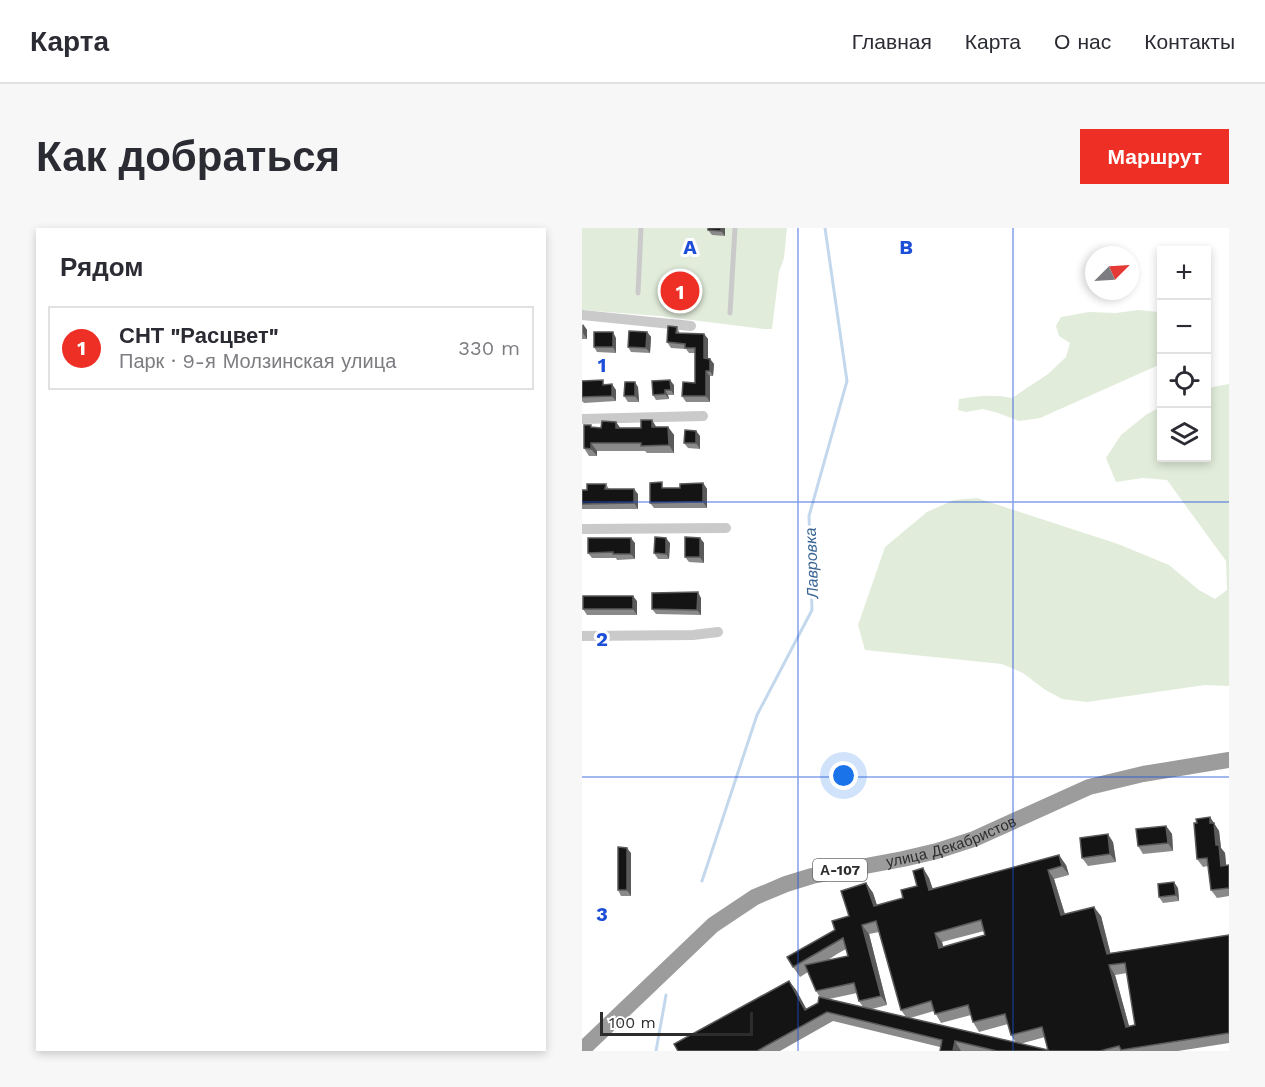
<!DOCTYPE html>
<html lang="ru">
<meta charset="utf-8">
<style>
:root{--surface:#fff;--page:#f7f7f7;--text:#2b2b33;--muted:#7c7c81;--line:#e1e1e2;--accent:#ed2f26}
body{margin:0;font-family:"Work Sans",sans-serif;background:var(--page);color:var(--text)}
.controls{position:absolute;right:18px;top:18px;display:grid;overflow:hidden;border-radius:0px;box-shadow:0 3px 9px #0003}
.controls button{width:54px;height:54px;display:grid;place-items:center;padding:0;border:0;border-bottom:2px solid var(--line);background:var(--surface);color:var(--text);font:30px sans-serif}
.compass{position:absolute;left:503px;top:18px;width:54px;height:54px;border-radius:50%;background:var(--surface);box-shadow:0 3px 9px #0003;rotate:66deg}
.scale{position:absolute;left:18px;bottom:15px;width:153px;box-sizing:border-box;padding-left:6px;border:3px solid #2d2d2d;border-top:0;font-size:16px;line-height:21px;white-space:nowrap;color:#2d2d2d;-webkit-text-stroke:4px #fff;paint-order:stroke}
.you{position:absolute;left:262px;top:548px;width:21px;height:21px;margin:-15px;border:4px solid #fff;border-radius:50%;background:#1a73e8;box-shadow:0 0 0 9px #1a73e833}
.badge{display:grid;place-items:center;width:39px;height:39px;border-radius:50%;background:var(--accent);color:#fff;font-size:20px;font-weight:700}
.pin{position:absolute;translate:-50% -50%;border:3px solid #fff;box-shadow:0 2px 6px #0006}
.list{margin:0;padding:0;list-style:none}
h2{display:flex;justify-content:space-between;align-items:center;height:78px;margin:0;padding:0 24px;font-size:26px}
h2 small{font-size:20px;font-weight:400;color:var(--muted)}
.list li{display:grid;grid-template-columns:39px 1fr auto;gap:18px;align-items:center;box-sizing:border-box;height:84px;margin:0 12px 12px;padding:0 12px;border:2px solid var(--line);border-radius:0px}
.list b{display:block;font-size:22px;white-space:nowrap}
.list p{margin:0;font-size:20px;white-space:nowrap;color:var(--muted)}
.list em{font-size:20px;font-style:normal;color:var(--muted)}
.icon{flex:none;width:33px;height:33px;fill:none;stroke:currentColor;stroke-width:2;stroke-linecap:round;stroke-linejoin:round}
.map{position:relative;flex:none;width:647px;height:823px;overflow:hidden;border-radius:0px}
header{display:flex;align-items:center;gap:36px;box-sizing:border-box;height:84px;padding:0 30px;background:var(--surface);border-bottom:2px solid var(--line)}
header strong{font-size:28px}
nav{display:flex;gap:33px;margin-inline-start:auto;font-size:21px}
.intro{display:flex;align-items:center;justify-content:space-between;box-sizing:border-box;height:144px;padding:0 36px}
h1{margin:0;font-size:42px}
.button{padding:15px 27px;border-radius:0px;background:var(--accent);color:#fff;font-size:21px;font-weight:700}
main{display:flex;gap:36px;padding:0 36px}
aside{flex:1;background:var(--surface);border-radius:0px;box-shadow:0 3px 9px #0003}
.map>svg:first-child{display:block}
.green{fill:#e1ecda}
.lines{fill:none;stroke-linecap:round;stroke-linejoin:round}
.stream{stroke:#c4d8ed;stroke-width:3}
.service{stroke:#cacaca;stroke-width:5}
.minor{stroke:#cacaca;stroke-width:10}
.trunk{stroke:#9c9c9c;stroke-width:16}
.wall{fill:#8a8a8a;fill-rule:evenodd}
.shaded-wall{fill:#5a5a5a}
.building{fill:#141414;stroke:#5a5a5a;stroke-width:1.5;fill-rule:evenodd}
.grid{fill:none;stroke:#1d4ed8;stroke-width:1.5;stroke-opacity:0.55}
.labels{text-anchor:middle;stroke-width:6;stroke-linejoin:round;paint-order:stroke}
.shield{fill:#fff;stroke:#6c6c6c;stroke-width:1.5}
.shield-label{font-size:14px;font-weight:bold;fill:#2d2d2d}
.street-label{font-size:15px;fill:#2d2d2d;stroke:#fff}
.water-label{font-size:16px;font-style:italic;fill:#386493;stroke:#fff}
.grid-label{font-size:20px;text-anchor:middle;font-weight:bold;fill:#1d4ed8;stroke:#fff;stroke-width:6;stroke-linejoin:round;paint-order:stroke}
</style>
<header>
<strong>Карта</strong>
<nav><a>Главная</a><a>Карта</a><a>О нас</a><a>Контакты</a></nav>
</header>
<div class="intro"><h1>Как добраться</h1><a class="button">Маршрут</a></div>
<main>
<aside>
<h2>Рядом<small></small></h2>
<ul class="list">
<li><span class="badge">1</span><div><b>СНТ &quot;Расцвет&quot;</b><p>Парк · 9-я Молзинская улица</p></div><em>330 m</em></li>
</ul>
</aside>
<div class="map">
<svg width="647" height="823" viewBox="0 0 647 823">
<rect width="100%" height="100%" fill="#fff"/>
<g class="green">
<path d="M0,0H205L202,30L197,44L190,101H182L77,88L0,82Z"/>
<path d="M556,82L576,84L579,87V136L458,190L437,193L416,185L401,181L384,184L376,182L377,171C395,168 412,166 430,170L466,146L484,129L488,115L477,108L474,98L479,89L507,84L534,85Z"/>
<path d="M647,156V458L623,457L505,474L480,471L462,461L441,445L420,436L283,422L276,397L303,319L345,284L372,272L395,270L536,316L587,337L617,362L633,371L645,362L644,333L585,252L561,250L534,254L524,230L539,207L565,186L579,179L580,230H624L625,160Z"/>
</g>
<g class="lines">
<g class="stream">
<path d="M120,653L175,487L230,382L227,288L265,153L243,0"/>
<path d="M74,823L84,767"/>
</g>
<g class="service">
<path d="M56,65L59,0"/>
<path d="M148,85L153,0"/>
</g>
<g class="minor">
<path d="M0,87L109,98"/>
<path d="M0,191L121,188"/>
<path d="M0,301L144,300"/>
<path d="M0,408L111,407L136,404"/>
</g>
<path class="trunk" id="s1" d="M0,822L131,697L173,669L204,656L230,648L321,631L355,623L392,611L507,559L561,546L647,532"/>
</g>
<g class="wall">
<path d="M126,0H143V8L130,7L126,2Z"/>
<path d="M0,96L5,102V111H0Z"/>
<path d="M95,99L98,106H122L126,111V131H128L132,136L131,148H128V174H104L100,168L113,155V125H107L104,121L89,120L85,114Z"/>
<path d="M65,104L69,109L68,125L49,124L46,119Z"/>
<path d="M34,110V125L15,124L12,119Z"/>
<path d="M0,153L24,156L34,162V173L2,175L0,173Z"/>
<path d="M92,157V167H86L87,171L74,172L71,167Z"/>
<path d="M56,159L57,174H46L42,168Z"/>
<path d="M34,194L38,200L86,199L92,207V225H65L63,223H15V228H7L2,220L11,199L19,200Z"/>
<path d="M114,203L118,208V221L106,220L102,215Z"/>
<path d="M121,255L125,261V280H72L68,275L98,260Z"/>
<path d="M24,256L27,261L56,266V281H0V262H5Z"/>
<path d="M118,310L122,315V335L107,334L103,329Z"/>
<path d="M53,315V331L35,332L34,330H10L6,325Z"/>
<path d="M88,315L87,331H76L72,325Z"/>
<path d="M119,370V387L74,386L70,381Z"/>
<path d="M55,373V387H5L1,381Z"/>
<path d="M628,589L637,603L639,620L643,625L644,638L647,637V668L635,670L629,662L626,638L621,639L615,631V595Z"/>
<path d="M584,598L590,606L591,623L561,626L556,618Z"/>
<path d="M531,614L534,634L506,638L500,630Z"/>
<path d="M49,625V668H39L36,662Z"/>
<path d="M484,637L487,647L472,651L483,686L519,688L528,725L647,707V815L596,823H358V819L251,793L198,823H96L207,753L214,762L224,781L236,775L238,769L234,763L226,744L218,749L211,739L267,688L284,655L291,665L295,677L321,670L335,658L341,640L347,650L351,661ZM402,703L403,707L361,719L360,714ZM297,704L319,782L324,789L290,781L305,777L287,706ZM264,721L266,728L246,732L255,726ZM545,745L553,797L547,798L533,747ZM275,765L277,773L281,779L247,771ZM352,783L359,795L389,787L391,794L397,804L426,796L429,807L434,815L328,790ZM463,809L466,822L438,816Z"/>
<path d="M596,660L597,673L581,675L577,669Z"/>
</g>
<g class="shaded-wall">
<path d="M139,0H143V8L139,3Z"/>
<path d="M1,96L5,102V111L1,105Z"/>
<path d="M31,104L34,110V125L31,119Z"/>
<path d="M65,104L69,109L68,125L64,120Z"/>
<path d="M122,106L126,111V136L122,130Z"/>
<path d="M128,131L132,136L131,148L128,143Z"/>
<path d="M124,143L128,148V174L124,168Z"/>
<path d="M88,152L92,157V167L89,162Z"/>
<path d="M53,154L56,159L57,174L53,168Z"/>
<path d="M30,156L34,162V173L30,168Z"/>
<path d="M83,162L86,167L87,171L83,166Z"/>
<path d="M70,192L75,200L70,199Z"/>
<path d="M34,194L39,201L34,200Z"/>
<path d="M86,199L92,207V225L87,217Z"/>
<path d="M114,203L118,208V221L114,215Z"/>
<path d="M9,215L15,223V228L9,221Z"/>
<path d="M121,255L125,261V280L121,274Z"/>
<path d="M52,261L56,266V281L52,275Z"/>
<path d="M49,310L53,315V331L49,326Z"/>
<path d="M84,310L88,315L87,331L84,326Z"/>
<path d="M118,310L122,315V335L118,329Z"/>
<path d="M116,364L119,370V387L115,382Z"/>
<path d="M51,368L55,373V387L51,381Z"/>
<path d="M628,589L637,603L639,620L643,625L645,646L639,638L628,595Z"/>
<path d="M584,598L590,606L591,623L586,615Z"/>
<path d="M526,606L531,614L534,634L528,626Z"/>
<path d="M45,620L49,625V668L45,662Z"/>
<path d="M477,627L484,637L487,647L480,638Z"/>
<path d="M341,640L347,650L354,672L347,662Z"/>
<path d="M466,642L472,651L486,697L479,687Z"/>
<path d="M592,654L596,660L597,673L594,667Z"/>
<path d="M284,655L291,665L298,687L292,678Z"/>
<path d="M512,679L519,688L531,735L525,726Z"/>
<path d="M280,697L287,706L305,777L299,768Z"/>
<path d="M353,705L360,714L364,729L357,720Z"/>
<path d="M527,737L533,747L550,809L544,799Z"/>
<path d="M207,753L214,762L230,791L223,782Z"/>
<path d="M373,813L379,823H371Z"/>
</g>
<g class="building">
<path d="M126,0H139V3L126,2Z"/>
<path d="M86,98L95,99L94,105L122,106V130L128,131V143H124V168H100L101,154L113,155V120H103V116L85,114Z"/>
<path d="M47,103L65,104L64,120L46,119Z"/>
<rect x="12" y="104" width="19" height="15"/>
<path d="M21,152V157L30,156V168L0,169V153Z"/>
<path d="M88,152L89,162H83V166L71,167L70,153Z"/>
<path d="M43,154H53V168H42Z"/>
<path d="M59,192H70V199H86L87,217L59,218V215H9V221L2,220V197H9V199L19,200L20,193L34,194V200H59Z"/>
<path d="M103,202L114,203V215H102Z"/>
<path d="M80,254V260H98V256L121,255V274L68,275V255Z"/>
<path d="M5,256H24L23,261H52V275L0,276V262H5Z"/>
<path d="M73,309L84,310V326L72,325Z"/>
<path d="M103,309L118,310V329H103Z"/>
<path d="M6,310H49V326H31V324L6,325Z"/>
<path d="M116,364L115,382L70,381V365Z"/>
<rect x="1" y="368" width="50" height="13"/>
<path d="M628,589V595H632L634,617H637L639,638L647,637V660L629,662L625,630L615,631L612,595H615L614,591Z"/>
<path d="M584,598L586,615L556,618L554,601Z"/>
<path d="M526,606L528,626L500,630L498,610Z"/>
<path d="M36,619L45,620V662H36Z"/>
<path d="M477,627L480,638L466,642L479,687L512,679L525,726L647,707V805L539,822L537,818L518,823H415L373,813L371,823H358L360,812L245,784L175,823H96L92,816L207,753L223,782L236,775L237,769L466,822L460,799L429,807L423,786L391,794L386,777L353,786L349,773L319,782L294,693L280,697L299,768L277,773L272,755L234,763L223,737L266,728L261,710L211,739L205,729L253,702L250,693L267,688L259,663L284,655L292,678L321,670L319,662L335,658L331,643L341,640L347,662ZM399,692L403,707L357,720L353,705ZM543,735L553,797L544,799L527,737Z"/>
<path d="M592,654L594,667L577,669L576,656Z"/>
</g>
<path class="grid" d="M216,0V823M431,0V823M0,274H647M0,549H647"/>
<g class="labels">
<rect class="shield" x="231" y="631" width="54" height="22" rx="4.5"/>
<g class="shield-label">
<text x="258" y="647">А-107</text>
</g>
<g class="street-label">
<text dy="5" stroke="none"><textPath href="#s1" startOffset="436">улица Декабристов</textPath></text>
</g>
<g class="water-label">
<text transform="translate(229 335) rotate(-92)" y="6">Лавровка</text>
</g>
</g>
<g class="grid-label">
<text x="108" y="26">A</text>
<text x="324" y="26">B</text>
<text x="20" y="144">1</text>
<text x="20" y="418">2</text>
<text x="20" y="693">3</text>
</g>
</svg>
<div class="controls">
<button>+</button>
<button>−</button>
<button><svg class="icon" aria-label="locate" viewBox="0 0 24 24"><circle cx="12" cy="12" r="6"/><path d="M12 2v4M12 18v4M2 12h4M18 12h4"/></svg></button>
<button><svg class="icon" aria-label="layers" viewBox="0 0 24 24"><path d="M12 4l9 5-9 5-9-5zM3 14l9 5 9-5"/></svg></button>
</div>
<svg class="compass" viewBox="-18 -18 36 36"><path d="M0-13l5 13h-10z" fill="#e53935"/><path d="M0 13l5-13h-10z" fill="#7c7c81"/></svg>
<div class="scale">100 m</div>
<div class="you"></div>
<div class="pin badge" style="left:98px;top:63px">1</div>
</div>
</main>
